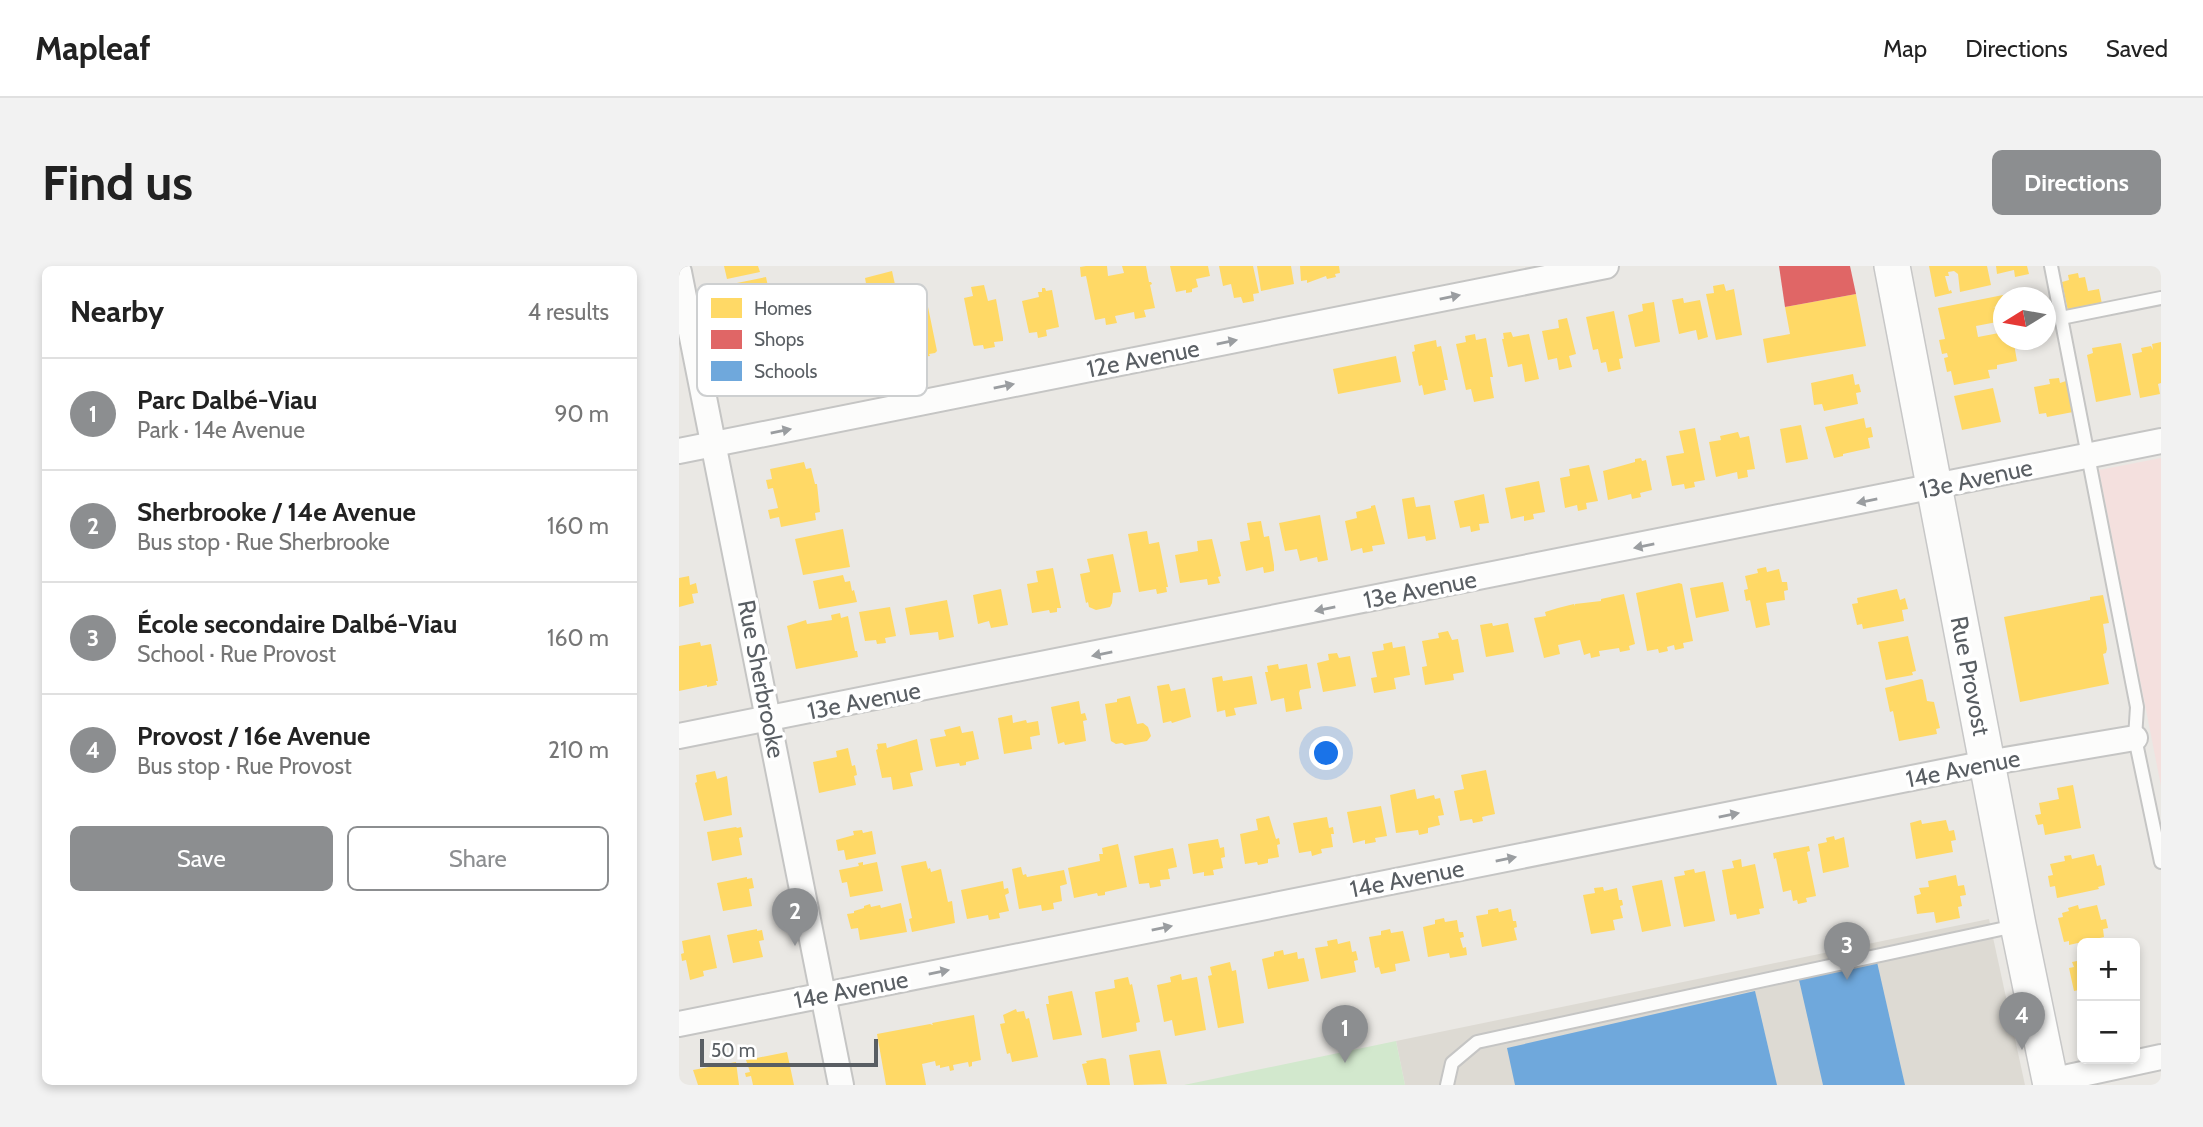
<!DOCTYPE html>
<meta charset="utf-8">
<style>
:root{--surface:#fff;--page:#f2f2f2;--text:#222;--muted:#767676;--line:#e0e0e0;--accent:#8c8e90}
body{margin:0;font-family:Cabin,sans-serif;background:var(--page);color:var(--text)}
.controls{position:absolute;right:21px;bottom:21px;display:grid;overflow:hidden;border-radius:10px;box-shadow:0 4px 10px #0003}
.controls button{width:63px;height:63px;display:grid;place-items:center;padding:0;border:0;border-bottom:2px solid var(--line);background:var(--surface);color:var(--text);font:35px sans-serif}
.compass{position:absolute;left:1314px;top:21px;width:63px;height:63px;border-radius:50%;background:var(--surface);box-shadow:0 4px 10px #0003;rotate:259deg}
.scale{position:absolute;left:21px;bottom:18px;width:178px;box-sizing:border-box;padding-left:7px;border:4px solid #595e63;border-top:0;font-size:19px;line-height:24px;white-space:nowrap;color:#595e63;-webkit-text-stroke:5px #fff;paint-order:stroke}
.you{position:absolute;left:648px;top:488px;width:24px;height:24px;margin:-18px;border:5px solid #fff;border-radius:50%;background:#1a73e8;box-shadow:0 0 0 10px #1a73e833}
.badge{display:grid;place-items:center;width:46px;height:46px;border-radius:50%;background:var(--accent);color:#fff;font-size:23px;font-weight:700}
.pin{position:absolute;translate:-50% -58px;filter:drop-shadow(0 2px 4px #0008)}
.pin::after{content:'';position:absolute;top:37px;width:24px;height:21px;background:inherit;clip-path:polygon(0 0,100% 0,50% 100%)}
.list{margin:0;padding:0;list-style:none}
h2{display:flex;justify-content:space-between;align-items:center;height:91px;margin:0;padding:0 28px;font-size:30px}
h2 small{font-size:23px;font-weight:400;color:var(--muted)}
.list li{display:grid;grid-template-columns:46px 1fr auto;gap:21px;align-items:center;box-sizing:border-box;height:112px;padding:0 28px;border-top:2px solid var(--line)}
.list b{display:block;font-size:26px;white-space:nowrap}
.list p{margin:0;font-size:23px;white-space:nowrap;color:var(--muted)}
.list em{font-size:23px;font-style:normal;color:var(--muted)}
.actions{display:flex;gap:14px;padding:21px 28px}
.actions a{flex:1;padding:16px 0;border:2px solid var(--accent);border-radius:10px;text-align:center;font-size:24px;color:var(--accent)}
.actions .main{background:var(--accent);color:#fff}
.map{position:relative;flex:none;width:1482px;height:819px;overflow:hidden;border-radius:10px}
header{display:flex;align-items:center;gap:42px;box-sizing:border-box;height:98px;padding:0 35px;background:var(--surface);border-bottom:2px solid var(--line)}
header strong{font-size:33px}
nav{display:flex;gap:38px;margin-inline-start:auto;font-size:24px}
.intro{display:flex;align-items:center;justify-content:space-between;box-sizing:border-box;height:168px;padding:0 42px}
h1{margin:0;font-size:49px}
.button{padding:18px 32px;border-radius:10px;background:var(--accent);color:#fff;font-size:24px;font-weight:700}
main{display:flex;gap:42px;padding:0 42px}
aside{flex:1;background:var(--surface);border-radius:10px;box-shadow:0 4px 10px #0003}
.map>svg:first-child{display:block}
.education{fill:#dddad3}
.medical{fill:#f4e0de}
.green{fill:#d2e8cd}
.homes{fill:#ffd966}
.shops{fill:#e06666}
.schools{fill:#6fa8dc}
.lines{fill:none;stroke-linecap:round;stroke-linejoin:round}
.lane-casing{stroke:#c5c5c4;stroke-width:16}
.street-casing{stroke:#c5c5c4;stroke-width:28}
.secondary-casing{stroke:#c7c7c7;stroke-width:38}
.lane{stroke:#fcfcfb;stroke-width:12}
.street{stroke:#fcfcfb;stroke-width:24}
.secondary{stroke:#fcfcfb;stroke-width:35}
.oneway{fill:#9a9da0}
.labels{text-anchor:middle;stroke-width:7;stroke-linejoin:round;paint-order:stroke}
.street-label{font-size:24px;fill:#595e63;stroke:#fff}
.key{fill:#fff;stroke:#cdcfd0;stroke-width:2}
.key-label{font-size:19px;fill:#595e63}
</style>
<header>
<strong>Mapleaf</strong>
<nav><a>Map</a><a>Directions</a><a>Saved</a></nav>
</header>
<div class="intro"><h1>Find us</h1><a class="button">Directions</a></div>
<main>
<aside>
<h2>Nearby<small>4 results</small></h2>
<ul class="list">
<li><span class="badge">1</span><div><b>Parc Dalbé-Viau</b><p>Park · 14e Avenue</p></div><em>90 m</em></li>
<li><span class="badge">2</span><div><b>Sherbrooke / 14e Avenue</b><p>Bus stop · Rue Sherbrooke</p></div><em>160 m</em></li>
<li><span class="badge">3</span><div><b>École secondaire Dalbé-Viau</b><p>School · Rue Provost</p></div><em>160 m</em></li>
<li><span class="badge">4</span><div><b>Provost / 16e Avenue</b><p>Bus stop · Rue Provost</p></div><em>210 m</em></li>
</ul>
<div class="actions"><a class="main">Save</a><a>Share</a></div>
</aside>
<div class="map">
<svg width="1482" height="819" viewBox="0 0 1482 819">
<rect width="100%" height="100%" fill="#eae8e4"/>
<path class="education" d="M1310,653L1346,819H726L717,775Z"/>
<path class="medical" d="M1482,192V520L1420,204Z"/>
<path class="green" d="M717,775L726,819H505Z"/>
<g class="homes">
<path d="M45,0H79L81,6L48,13Z"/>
<path d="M407,0H428L429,10L445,7L443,0H467L470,16H472L473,18L471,19L476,42L465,44L467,51L456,53L455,46L436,50L438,57L427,59L426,52L416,54L407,10L402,11L401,1Z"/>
<path d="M491,0H529L531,10L517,13L519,21L513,23V26L507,27V24L497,26Z"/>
<path d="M540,0H574L580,27L574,28L575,35L564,37L562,31L555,32L552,18L544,20Z"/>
<path d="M578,0H612L615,18L582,25Z"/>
<path d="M621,0H660L661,7L656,8L657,11L648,13L647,10L628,17V14L622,15Z"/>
<path d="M1250,0H1308L1312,19L1281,26L1279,8L1275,5L1269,6L1270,10H1266L1270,25L1272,24L1273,27L1256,31Z"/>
<path d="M1317,0H1348L1350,8L1336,11L1335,4L1318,8Z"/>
<path d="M213,5L219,32L191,38L186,12Z"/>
<path d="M1399,7L1400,12L1406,11L1409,25L1420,23L1423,38L1389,45L1383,16L1390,14L1389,9Z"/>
<path d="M87,11L91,30L84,31L86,38L92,37L96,55L61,64L55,37L51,38L48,19Z"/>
<path d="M1045,18L1047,25L1055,23L1063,69L1037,74L1027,28L1035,27L1034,20Z"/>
<path d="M305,19L309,35L317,33L324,72V75L315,76L316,81L305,83L304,79L295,80L294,78L285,32L294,30L292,21Z"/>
<path d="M363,22H366L367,25L373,24L380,61L367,64L368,70L359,72L358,66L350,67L343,35L360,31L359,26H363Z"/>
<path d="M1177,28L1187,80L1088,97L1084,73L1111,68L1106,41Z"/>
<path d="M1324,29V40L1314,41L1318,42V56L1297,60L1299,71L1320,67L1319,65L1324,63V74H1330L1331,79L1335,78L1338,95L1318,99V103L1309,104L1311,112L1275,119L1272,105L1268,106L1265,92L1269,91L1268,87L1263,88L1260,74L1266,73L1259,42Z"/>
<path d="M225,32V35L238,33L239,38L248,36L258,85L256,87L250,88L251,90L233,92L230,90L221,41L220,33Z"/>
<path d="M1004,32L1005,37L1021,34L1029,71L1019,74L1017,64L1000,68L993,34Z"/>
<path d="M975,36L981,76L956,81L949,49L964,45L963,38Z"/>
<path d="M935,45L944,92L940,93L942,103L929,106L927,96L922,97L919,83L914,84L907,51Z"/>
<path d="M888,52L897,88L890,90L893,101L880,104L878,92L869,94L863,65L880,62L879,54Z"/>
<path d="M832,66L834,71L850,68L860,113L846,116L843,98L829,101L823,73H825L824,67Z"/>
<path d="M796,68L797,74L807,72L814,111H811L815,132L795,136L792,123L787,124L777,78L787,76L786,70Z"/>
<path d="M757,74L758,81L762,80L769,114H765L767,124L745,129L743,119L740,120L733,86L736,85L735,79Z"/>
<path d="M1482,76V117L1479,118L1481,128L1461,132L1453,88L1463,86L1462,82L1472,80L1474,84L1473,78Z"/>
<path d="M1442,77L1452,129L1417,136L1408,89L1414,87L1413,82Z"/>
<path d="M717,90L722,116L659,128L654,103Z"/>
<path d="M1174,108L1176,119L1180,118L1182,126L1177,127L1179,138L1145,145L1143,138L1135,139L1132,117Z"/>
<path d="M1380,112L1381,117L1387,115L1394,146L1368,151L1367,147L1360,148L1355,121L1371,118L1370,113Z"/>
<path d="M1314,122L1322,156L1283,164L1275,130Z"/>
<path d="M1185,152L1187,162L1192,161L1194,171L1189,172L1191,182L1164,188V190L1155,192L1146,161Z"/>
<path d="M1122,159L1129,193L1107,197L1101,163Z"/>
<path d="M1016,162L1026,214L1015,216L1016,221L1006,223L1005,218L993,220L987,190L1005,187L1000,165Z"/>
<path d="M1059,166L1061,172L1070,170L1076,203L1068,204L1069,211L1059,213L1058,206L1037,211L1030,176L1042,174L1041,170Z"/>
<path d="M962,192L963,195L967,194L973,224L961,227L962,231L953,233L952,228L929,234L924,205L956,196V193Z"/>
<path d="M125,196L127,203L132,202L136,218H138L141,246L136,247L137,254L102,261L100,251L91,253L89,244L99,242L94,222L89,223L87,214L93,213L91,203Z"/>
<path d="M910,199L919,235L907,237L908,243L899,245L898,239L886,242L881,212L891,210L890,203Z"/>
<path d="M860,215L866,246L854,248L855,253L845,255V250L832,253L826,222Z"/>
<path d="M805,228L810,257L800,258L801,264L792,266L791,260L781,262L775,235Z"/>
<path d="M735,231L737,241L751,239L757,273L747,275L746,270L729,273L723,233Z"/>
<path d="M696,239L706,278L693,280L694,285L684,287L683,282L672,285L666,255L678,252L677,246L692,242V240Z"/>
<path d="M641,249L649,294L639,296L638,291L621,295L618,283L606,285L600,257Z"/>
<path d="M582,255L585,271L590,270L595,299V305L585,307L584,301L567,305L561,276L571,274L568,257Z"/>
<path d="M164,263L171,301L124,309L116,273Z"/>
<path d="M468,265L470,278L480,276L489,321H487L488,326L478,328L477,323L460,326L449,268Z"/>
<path d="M533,273L542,310L539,311L541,317L529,319L528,313L501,317L496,289L519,285L518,275Z"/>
<path d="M434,288L442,326L434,327L433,337L431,341L417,344L410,341L409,336L407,337L401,308L411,306L408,293Z"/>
<path d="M1087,301L1088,306L1100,303L1103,316H1108L1109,324L1105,325L1106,334L1087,337L1091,359L1077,362L1071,334L1067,335L1065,324L1069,323L1066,310L1079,307L1078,303Z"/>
<path d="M374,302L382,342H378V346L371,347L370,344L353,347L348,318L359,316L357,305Z"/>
<path d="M164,309L166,316L171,315L173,325L175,324L178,336L140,343L134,315Z"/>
<path d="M10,310L11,319L17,317L19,327L13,328L15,337L0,341V312Z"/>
<path d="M1044,316L1050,345L1017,352L1011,322Z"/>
<path d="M1000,317L1003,318L1014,375L1004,377L1005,382L996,384L995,379L988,381L989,385L980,387L979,383L968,385L957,327Z"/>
<path d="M322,323L329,359L312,362L310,355L299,358L294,329Z"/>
<path d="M1218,323L1221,334L1226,332L1229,343L1223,344L1225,355L1184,363L1183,358L1178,359L1173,338L1179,337L1178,332Z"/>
<path d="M945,328L956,378L950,380L951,384L941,386L940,382L920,385L921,390L912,392L911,387L905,389L901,374L879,379L881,388L865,392L855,352L867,350L866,346L879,342L895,338L896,340V338L922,335V333Z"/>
<path d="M1424,329L1430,357L1424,358L1428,383L1427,387L1424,388L1430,418L1341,436L1325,351L1411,334V331Z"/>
<path d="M268,334L275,371L260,374L259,366L231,369L226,342Z"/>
<path d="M211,341L217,370L206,372L207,377L198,378L197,374L186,375L180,346Z"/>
<path d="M161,347L162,352L169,350L176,385H178L179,391L117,403L108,360L127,354L128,358L153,354L152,349Z"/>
<path d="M813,357L814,360L829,357L835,386L807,391L801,359Z"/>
<path d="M769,365L773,374L779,373L785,406L774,408L775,414L746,419L743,401L748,400L743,375L760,372L759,367Z"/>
<path d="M1229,370L1237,405L1233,406L1234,409L1207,414L1199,376Z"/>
<path d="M21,376L22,380L32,378L39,415H37L38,419L28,421V419L0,425V380Z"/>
<path d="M713,376L714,382L726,380L731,409L715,412L717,423L695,427L692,412L698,411L693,386L705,384L704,378Z"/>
<path d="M658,387L660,392L671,390L677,420L644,426L638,397L650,394L649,388Z"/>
<path d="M599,398L600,403L628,398L632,422L621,424L620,427L623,443L607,446L605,432L592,435L586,406H589L588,400Z"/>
<path d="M543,410L544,415L573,410L578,438L555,442L557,449L547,451L546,444L538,446L533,412Z"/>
<path d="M1242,413L1244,414L1248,435L1255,436L1261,462L1257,463L1258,468L1220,475L1214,445L1211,446L1206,422Z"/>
<path d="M490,418L492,425L506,422L512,451L493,457L492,455L484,457L478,420Z"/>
<path d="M451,430L458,458L464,457L469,461L472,470L468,475L446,479L443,477L437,478L432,475L426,438L438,436V433Z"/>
<path d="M400,435L402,448L406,447L408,454L404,455L407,475L386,479L385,476L379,478L372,441Z"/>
<path d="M333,449L334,457L347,454L348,457L359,455L361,469L351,471L353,483L325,488L319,452Z"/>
<path d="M281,460L283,467L294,465L300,493L287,496V499L281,500L280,497L257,501L251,473L267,470L265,464Z"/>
<path d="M238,473L244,504L231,507L234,520L214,524L212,511L203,512L197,484L199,483L198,478L207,477L208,482Z"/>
<path d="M169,482L173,500L176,499L178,509L175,510L177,519L140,527L134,496L158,491L157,485Z"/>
<path d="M807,504L816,548L803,551L804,555L794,557L793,553L781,555L775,525L785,523L782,509Z"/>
<path d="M36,505L38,513L48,510L53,549L25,555L16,517L18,516L17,509Z"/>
<path d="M1394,519L1402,562L1366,569L1364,558L1359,559L1356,549L1362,548L1360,537L1380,533L1378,522Z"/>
<path d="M736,523L738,533L755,529L756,533L761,532L765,549L759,550L761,559L749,562V567L740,569L739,564L717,567L711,529Z"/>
<path d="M702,540L708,570L696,572L697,576L686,578V574L674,577L668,546Z"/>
<path d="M590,550L597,573L600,572L601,578L598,579L600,591L589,593V597L579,599L578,596L566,598L561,568L579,564L577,553Z"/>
<path d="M648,551L650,562L654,561L655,568H652L654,581L642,583L643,587L633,590L632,585L620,587L614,557Z"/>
<path d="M1242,554L1243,558L1267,554L1270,565L1275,564L1277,574L1272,575L1274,586L1237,593L1231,557Z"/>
<path d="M57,561L58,562L62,561L64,571L60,572L63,589L33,595L28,566Z"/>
<path d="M183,564L184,567L193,565L197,588L167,594L165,584L159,585L157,574L175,569L174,565Z"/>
<path d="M1155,570L1156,574L1165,571L1170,601L1144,607L1139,578L1148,576L1147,572Z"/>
<path d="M539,573L541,582L545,581L546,591L542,592L544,602L534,604L535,609L525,610V606L514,608L509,578Z"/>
<path d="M439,578L448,621L426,626V629L419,630L418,627L395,632L389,602L421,595L420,588H424L423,582Z"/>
<path d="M1130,580L1131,585L1128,586L1137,630L1127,632L1128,636L1119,638L1118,634L1114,635L1112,624L1104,626L1097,592L1095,593L1094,587Z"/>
<path d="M494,582L498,601L489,603L491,613L481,614L482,620L471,622L470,617L460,618L455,590Z"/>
<path d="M1415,588L1418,600L1422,599L1426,619L1419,621L1420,623L1378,632L1376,620L1371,621L1369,610L1374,609L1371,598L1386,595L1385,590L1392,589L1393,593Z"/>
<path d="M1062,593L1063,601L1076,598L1085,642L1080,643L1081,648L1058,653L1057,648L1051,649L1043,604L1055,602L1053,595Z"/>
<path d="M247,595L249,603L251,602L252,606L262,603L269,636L273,635L276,657L233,666L230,653L233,652L222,600Z"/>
<path d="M184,596V599L198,596L204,625L171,631L168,616L163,617L160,604L180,600L179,597Z"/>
<path d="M342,601L344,609L347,608L348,611L385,604L388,618L381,620L383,635L374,637L375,643L363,645L362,639L340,643L333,603Z"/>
<path d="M1015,603L1016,607L1026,605L1036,655L1005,661L995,611L1006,609L1005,605Z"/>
<path d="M1277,609L1279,620L1285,619L1287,629L1281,630L1283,640L1279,641L1281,652L1257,657L1255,646L1238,648L1235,630L1242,628L1240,622L1250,621L1249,615Z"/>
<path d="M68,611V613L73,612L75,622L70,623L73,640L44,645L38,617Z"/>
<path d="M983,614L992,660L963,666L953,620Z"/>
<path d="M324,615L325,623L329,622L330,627L326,629L330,645L320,647L321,652L310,654L309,649L288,653L282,624Z"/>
<path d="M924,621L925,625L938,622L940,634H943L944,639L941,640L944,652L934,654L936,664L912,668L904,629L916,627L915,622Z"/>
<path d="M222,637L228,666L181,674L179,662L172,663L168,648L175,647V645L185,642V640L191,638L192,641L201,639L202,642Z"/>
<path d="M1399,639L1400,643L1418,639L1422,654L1427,653L1429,662L1424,663L1425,671L1390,679V675L1385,676L1379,652L1384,651L1383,647L1390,645L1389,642Z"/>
<path d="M819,642L820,646L832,643L834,655H837L838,661L835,662L838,674L803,681L797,650L809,648V644Z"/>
<path d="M765,652L766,656L778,654L780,666H784L785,671L781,672L784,682L787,681L788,689L771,692L770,687L749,691L744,661L756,658V654Z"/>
<path d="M78,663V665L83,664L85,674L80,675L84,691L54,697L48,669Z"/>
<path d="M711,663L712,667L724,665L731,695L716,698L717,705L702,708L700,701L696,702L690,671L702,669V665Z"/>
<path d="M31,669L38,702L24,705L25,710L11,714L7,694L3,695L2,688L5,687L3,675Z"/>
<path d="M658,673L659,678L671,675L673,686L677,685L679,694L675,695L677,706L642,713L636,682L649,680L648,675Z"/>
<path d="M604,684L605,689L618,686L619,693L625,692L630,715L589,723L583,693L595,690V686Z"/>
<path d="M1403,694V732L1402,733L1400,724L1395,725L1390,702L1395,701L1393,696Z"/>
<path d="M551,696L553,705L557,704L565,757L539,762L529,710L533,709L531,701Z"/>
<path d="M502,708L503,714L518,711L527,764L496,770L493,754L485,756L478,719L492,716L491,711Z"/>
<path d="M449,711L451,719L453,718L461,756L457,757L458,765L423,772L416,726L436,722L435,714Z"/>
<path d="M393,725L403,769L374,774L367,738H370L369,730Z"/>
<path d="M337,743L338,746L345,745L347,753L350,752L359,791L333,796L331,787L328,788L321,758L326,757L324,749Z"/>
<path d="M295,749L302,794L293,796V800L290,801L289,796L274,799L275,804L271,805L270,800L261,802V799L257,800L256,795L243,798L247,819H207L198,768L251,758L254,759L253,757Z"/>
<path d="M481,784L488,818L455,819L450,789Z"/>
<path d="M108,786L115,819H74L72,810L67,811L66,807L71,806L67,794Z"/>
<path d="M423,792L427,793L431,819H408L403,798L408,797L407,795Z"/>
<path d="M57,796L60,819H19L14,804Z"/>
</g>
<path class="shops" d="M1100,0H1171L1177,28L1106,41Z"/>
<g class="schools">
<path d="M1198,696L1226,819H1144L1120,714Z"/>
<path d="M1076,725L1098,819H836L828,782Z"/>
</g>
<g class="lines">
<defs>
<g id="lane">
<path d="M1372,0L1458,441L1456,472L1482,596"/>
<path d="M1382,52L1482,32"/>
<path d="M768,819L773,797L798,776L1336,660"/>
</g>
<g id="street">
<path d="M0,6L162,819"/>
<path d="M0,185L927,0"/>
<path d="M0,470L1482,175"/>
<path d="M0,758L1308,497L1456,472"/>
<path d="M1371,815L1482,791"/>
</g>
<path id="secondary" d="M1213,0L1339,659L1372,819"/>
</defs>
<use href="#lane" class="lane-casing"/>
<use href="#street" class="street-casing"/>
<use href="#secondary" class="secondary-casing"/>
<use href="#lane" class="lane"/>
<use href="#street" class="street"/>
<use href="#secondary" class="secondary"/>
</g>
<defs><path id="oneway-solid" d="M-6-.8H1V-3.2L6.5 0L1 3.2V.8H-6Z" transform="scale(1.75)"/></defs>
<g class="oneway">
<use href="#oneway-solid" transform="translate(771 31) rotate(-11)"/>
<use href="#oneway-solid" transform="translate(548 76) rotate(-11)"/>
<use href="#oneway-solid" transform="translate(325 120) rotate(-11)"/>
<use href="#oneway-solid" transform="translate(102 165) rotate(-11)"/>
<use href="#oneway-solid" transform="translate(1188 235) rotate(169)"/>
<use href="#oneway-solid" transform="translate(965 280) rotate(169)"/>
<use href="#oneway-solid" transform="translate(646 343) rotate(169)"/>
<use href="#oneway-solid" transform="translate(423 388) rotate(169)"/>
<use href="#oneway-solid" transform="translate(1050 549) rotate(-11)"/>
<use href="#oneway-solid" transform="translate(827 593) rotate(-11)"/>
<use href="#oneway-solid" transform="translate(483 662) rotate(-11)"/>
<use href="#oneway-solid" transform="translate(260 706) rotate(-11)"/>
</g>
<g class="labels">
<g class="street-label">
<text transform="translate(464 93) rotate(-11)" y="8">12e Avenue</text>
<text transform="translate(1297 213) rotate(-12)" y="8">13e Avenue</text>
<text transform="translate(741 324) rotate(-11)" y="8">13e Avenue</text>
<text transform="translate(1291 410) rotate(79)" y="8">Rue Provost</text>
<text transform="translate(82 413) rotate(79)" y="8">Rue Sherbrooke</text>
<text transform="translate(185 435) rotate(-11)" y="8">13e Avenue</text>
<text transform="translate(1284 503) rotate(-11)" y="8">14e Avenue</text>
<text transform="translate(728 613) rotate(-11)" y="8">14e Avenue</text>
<text transform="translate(172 724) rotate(-11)" y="8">14e Avenue</text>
</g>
</g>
<rect x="18" y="18" width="230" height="112" rx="10" class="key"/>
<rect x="32" y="32" width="31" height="20" fill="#ffd966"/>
<rect x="32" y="64" width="31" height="19" fill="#e06666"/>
<rect x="32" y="95" width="31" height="20" fill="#6fa8dc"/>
<g class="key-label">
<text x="75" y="49">Homes</text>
<text x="75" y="80">Shops</text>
<text x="75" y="112">Schools</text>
</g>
</svg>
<div class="controls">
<button>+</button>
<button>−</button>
</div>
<svg class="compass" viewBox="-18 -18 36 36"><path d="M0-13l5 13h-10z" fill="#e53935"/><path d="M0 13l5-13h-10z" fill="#767676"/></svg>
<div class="scale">50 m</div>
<div class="you"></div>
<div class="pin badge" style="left:666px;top:797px">1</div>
<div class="pin badge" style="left:116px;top:680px">2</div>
<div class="pin badge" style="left:1168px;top:714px">3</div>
<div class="pin badge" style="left:1343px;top:784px">4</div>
</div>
</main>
